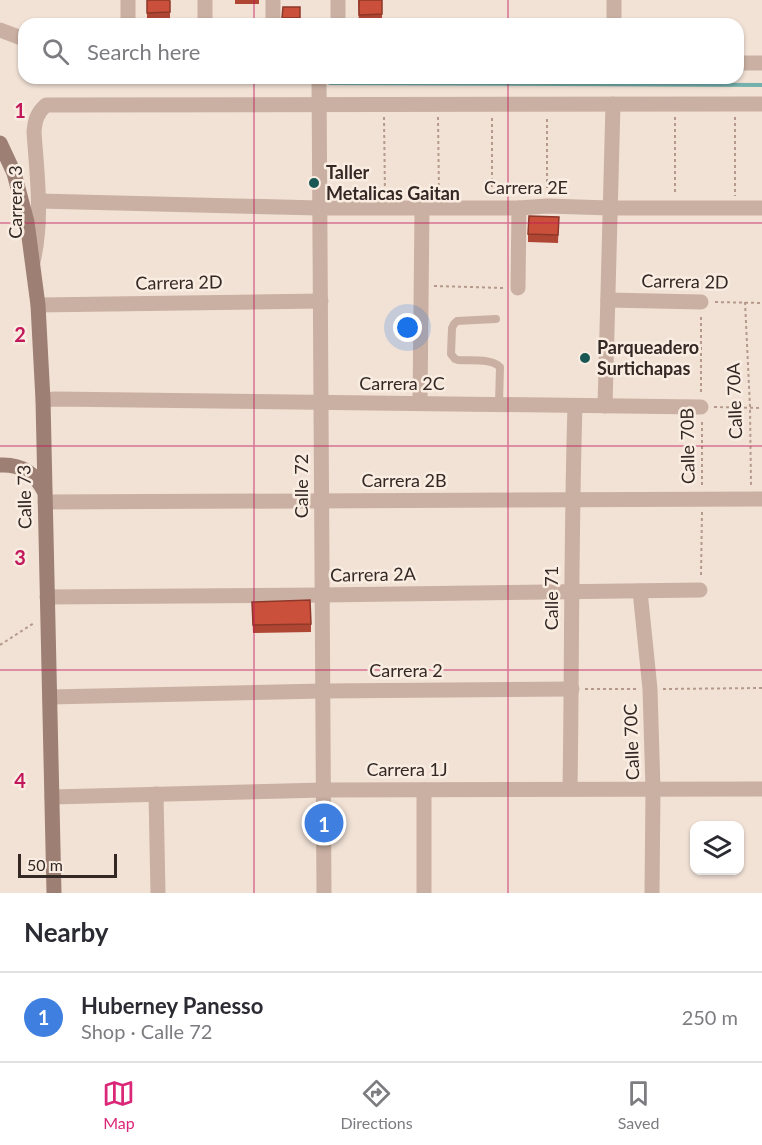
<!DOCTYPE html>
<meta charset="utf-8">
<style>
:root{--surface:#fff;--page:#f7f7f7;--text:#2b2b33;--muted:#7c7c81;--line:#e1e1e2;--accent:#db2777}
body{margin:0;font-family:Lato,sans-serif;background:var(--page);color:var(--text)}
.controls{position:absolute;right:18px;bottom:18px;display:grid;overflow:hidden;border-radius:12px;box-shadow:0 2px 4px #0004}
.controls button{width:54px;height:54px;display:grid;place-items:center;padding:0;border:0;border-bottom:2px solid var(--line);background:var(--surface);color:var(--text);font:30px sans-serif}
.scale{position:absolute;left:18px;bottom:15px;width:99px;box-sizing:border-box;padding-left:6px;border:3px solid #342825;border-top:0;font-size:16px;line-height:21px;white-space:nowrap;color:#342825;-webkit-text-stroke:4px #f9ede2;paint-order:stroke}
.you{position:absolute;left:408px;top:328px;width:21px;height:21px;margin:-15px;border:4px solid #fff;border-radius:50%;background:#1a73e8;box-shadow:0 0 0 9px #1a73e833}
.badge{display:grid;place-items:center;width:39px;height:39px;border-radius:50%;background:var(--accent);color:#fff;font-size:20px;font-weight:700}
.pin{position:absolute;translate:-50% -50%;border:3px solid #fff;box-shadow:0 2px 6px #0006}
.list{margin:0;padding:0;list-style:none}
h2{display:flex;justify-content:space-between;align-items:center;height:78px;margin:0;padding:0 24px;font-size:26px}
h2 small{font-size:20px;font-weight:400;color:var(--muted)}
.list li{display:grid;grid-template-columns:39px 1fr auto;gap:18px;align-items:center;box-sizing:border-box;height:90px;padding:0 24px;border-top:2px solid var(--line)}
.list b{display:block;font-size:22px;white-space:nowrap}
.list p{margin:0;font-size:20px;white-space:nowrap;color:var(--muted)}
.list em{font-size:20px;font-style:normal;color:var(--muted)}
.icon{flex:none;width:33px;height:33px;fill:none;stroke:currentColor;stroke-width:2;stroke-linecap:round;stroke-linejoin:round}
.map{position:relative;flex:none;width:762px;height:893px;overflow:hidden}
.search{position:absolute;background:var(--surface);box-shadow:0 2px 4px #0004;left:18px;right:18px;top:18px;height:66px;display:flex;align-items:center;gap:15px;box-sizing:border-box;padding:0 21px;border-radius:18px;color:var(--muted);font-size:22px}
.sheet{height:168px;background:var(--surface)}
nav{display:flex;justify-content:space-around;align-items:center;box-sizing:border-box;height:84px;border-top:2px solid var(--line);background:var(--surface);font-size:16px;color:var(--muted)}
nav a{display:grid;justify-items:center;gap:3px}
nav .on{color:var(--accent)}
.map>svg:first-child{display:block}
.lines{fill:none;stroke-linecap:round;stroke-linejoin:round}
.stream{stroke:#74b0ac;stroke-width:4}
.path{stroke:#b59a8c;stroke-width:2;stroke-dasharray:3 3;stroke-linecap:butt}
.service{stroke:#cab0a2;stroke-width:8}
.minor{stroke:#cab0a2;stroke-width:15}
.secondary{stroke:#9d7f73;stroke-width:15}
.wall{fill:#af4533}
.building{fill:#cb503b;stroke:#8e3829;stroke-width:1.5}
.grid{fill:none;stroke:#c2185b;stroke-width:1.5;stroke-opacity:0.55}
.poi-dot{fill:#195755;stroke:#f9ede2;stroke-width:2}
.labels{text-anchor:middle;stroke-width:5;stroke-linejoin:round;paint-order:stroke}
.poi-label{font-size:18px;font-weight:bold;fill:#342825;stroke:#f9ede2;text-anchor:start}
.street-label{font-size:18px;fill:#342825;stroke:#f9ede2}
.grid-label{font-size:20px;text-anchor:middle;font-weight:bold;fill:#c2185b;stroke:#f9ede2;stroke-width:5;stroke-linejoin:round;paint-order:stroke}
</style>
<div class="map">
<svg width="762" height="893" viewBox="0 0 762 893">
<rect width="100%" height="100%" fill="#f2e2d6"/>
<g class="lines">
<g class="stream">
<path d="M47,82H304"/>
<path d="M330,83L762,85"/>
</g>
<g class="path">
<path d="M384,117L385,195"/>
<path d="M438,117L439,195"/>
<path d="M675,117V193"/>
<path d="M735,117V196"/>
<path d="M547,119V191"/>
<path d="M492,193V117"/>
<path d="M434,286L504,288"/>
<path d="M715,302L762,303"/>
<path d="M745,302L750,407L751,485"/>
<path d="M701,317V392"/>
<path d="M714,407L762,408"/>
<path d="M702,422V485"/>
<path d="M701,575L702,512"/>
<path d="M0,645L34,623"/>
<path d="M585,689H636"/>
<path d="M663,689L762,688"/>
</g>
<path class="service" d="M496,319L457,321L454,324L452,328L451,354L455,359L458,360C471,361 491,358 500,367L499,404"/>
<g class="minor">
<path d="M128,0V24"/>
<path d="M273,0V24"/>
<path d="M614,0V24"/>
<path d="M205,24V0"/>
<path d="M338,24V0"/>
<path d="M0,30L24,39"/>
<path d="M738,63H762"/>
<path d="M319,78L324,893"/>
<path d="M39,201L319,208H519L547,206L610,208H762"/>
<path d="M33,262C43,218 37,176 34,132C35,120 37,113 46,105L762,104"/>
<path d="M518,288L519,208"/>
<path d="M608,300L701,302"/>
<path d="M38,305L321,301"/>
<path d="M43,400L55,399C271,403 486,405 701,407"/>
<path d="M420,403L422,208"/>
<path d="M605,406L613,104"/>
<path d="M45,502L762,499"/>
<path d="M640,591L650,689L653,789L652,893"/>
<path d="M47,597L322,595L700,590"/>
<path d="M50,697L323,691L572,689"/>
<path d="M570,789C572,662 571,534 575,406"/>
<path d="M424,790V893"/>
<path d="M156,794L158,893"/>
<path d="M52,797L324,790L762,789"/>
</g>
<g class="secondary">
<path d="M0,143L14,173L27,222L38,305L43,400L54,893"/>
<path d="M0,465C20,464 35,473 44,491"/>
</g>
</g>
<g class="wall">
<path d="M147,0L170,1V20H147Z"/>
<rect x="235" y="0" width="24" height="4"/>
<path d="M358,0H382V24H359Z"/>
<path d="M283,7H300V24H282Z"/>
<path d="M559,217L558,243L528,242V234Z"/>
<path d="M252,602L311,624V632L253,633Z"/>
</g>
<g class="building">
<path d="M147,0H169L170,1V12L147,13Z"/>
<path d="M359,0H382V14L359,15Z"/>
<path d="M283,7H300V18H282Z"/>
<path d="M529,216L559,217L558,235L528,234Z"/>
<path d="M310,600L311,624L253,625L252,602Z"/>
</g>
<path class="grid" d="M254,0V24M508,0V24M254,78V893M508,78V893M0,223H762M0,446H762M0,670H762"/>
<g class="poi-dot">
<circle cx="314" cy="183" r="6"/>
<circle cx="585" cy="358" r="6"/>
</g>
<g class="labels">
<g class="poi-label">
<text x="326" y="179">Taller<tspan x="326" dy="21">Metalicas Gaitan</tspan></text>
<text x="597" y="354">Parqueadero<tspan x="597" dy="21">Surtichapas</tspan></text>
</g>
<g class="street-label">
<text x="526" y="194">Carrera 2E</text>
<text transform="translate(16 202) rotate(-90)" y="6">Carrera 3</text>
<text transform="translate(685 282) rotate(1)" y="6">Carrera 2D</text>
<text transform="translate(179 283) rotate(-1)" y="6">Carrera 2D</text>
<text x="402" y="390">Carrera 2C</text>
<text transform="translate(735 401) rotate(-92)" y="6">Calle 70A</text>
<text transform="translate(688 446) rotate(-91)" y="6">Calle 70B</text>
<text x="404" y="487">Carrera 2B</text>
<text transform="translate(302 486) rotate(-90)" y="6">Calle 72</text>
<text transform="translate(25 497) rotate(-91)" y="6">Calle 73</text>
<text transform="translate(373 575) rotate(-1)" y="6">Carrera 2A</text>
<text transform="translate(552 598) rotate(-90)" y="6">Calle 71</text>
<text x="406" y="677">Carrera 2</text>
<text transform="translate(632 742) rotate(-92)" y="6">Calle 70C</text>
<text x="407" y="776">Carrera 1J</text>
</g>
</g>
<g class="grid-label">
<text x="20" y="118">1</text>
<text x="20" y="342">2</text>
<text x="20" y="565">3</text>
<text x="20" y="788">4</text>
</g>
</svg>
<div class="controls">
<button><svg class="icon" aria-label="layers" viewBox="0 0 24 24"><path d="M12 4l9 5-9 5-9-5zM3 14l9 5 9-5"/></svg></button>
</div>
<div class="scale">50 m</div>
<div class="you"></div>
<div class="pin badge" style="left:324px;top:823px;background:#3f7fe0">1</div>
<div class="search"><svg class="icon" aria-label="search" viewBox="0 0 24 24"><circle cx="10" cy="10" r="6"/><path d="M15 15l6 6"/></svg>Search here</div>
</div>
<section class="sheet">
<h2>Nearby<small></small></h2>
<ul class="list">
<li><span class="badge" style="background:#3f7fe0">1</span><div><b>Huberney Panesso</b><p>Shop · Calle 72</p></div><em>250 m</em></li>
</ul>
</section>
<nav>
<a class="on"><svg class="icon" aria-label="map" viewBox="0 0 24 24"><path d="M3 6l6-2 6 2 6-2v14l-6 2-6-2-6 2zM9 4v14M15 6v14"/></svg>Map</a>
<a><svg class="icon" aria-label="directions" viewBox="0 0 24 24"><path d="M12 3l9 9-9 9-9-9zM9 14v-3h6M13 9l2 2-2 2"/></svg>Directions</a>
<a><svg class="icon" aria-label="saved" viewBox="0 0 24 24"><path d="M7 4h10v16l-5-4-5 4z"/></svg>Saved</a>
</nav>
